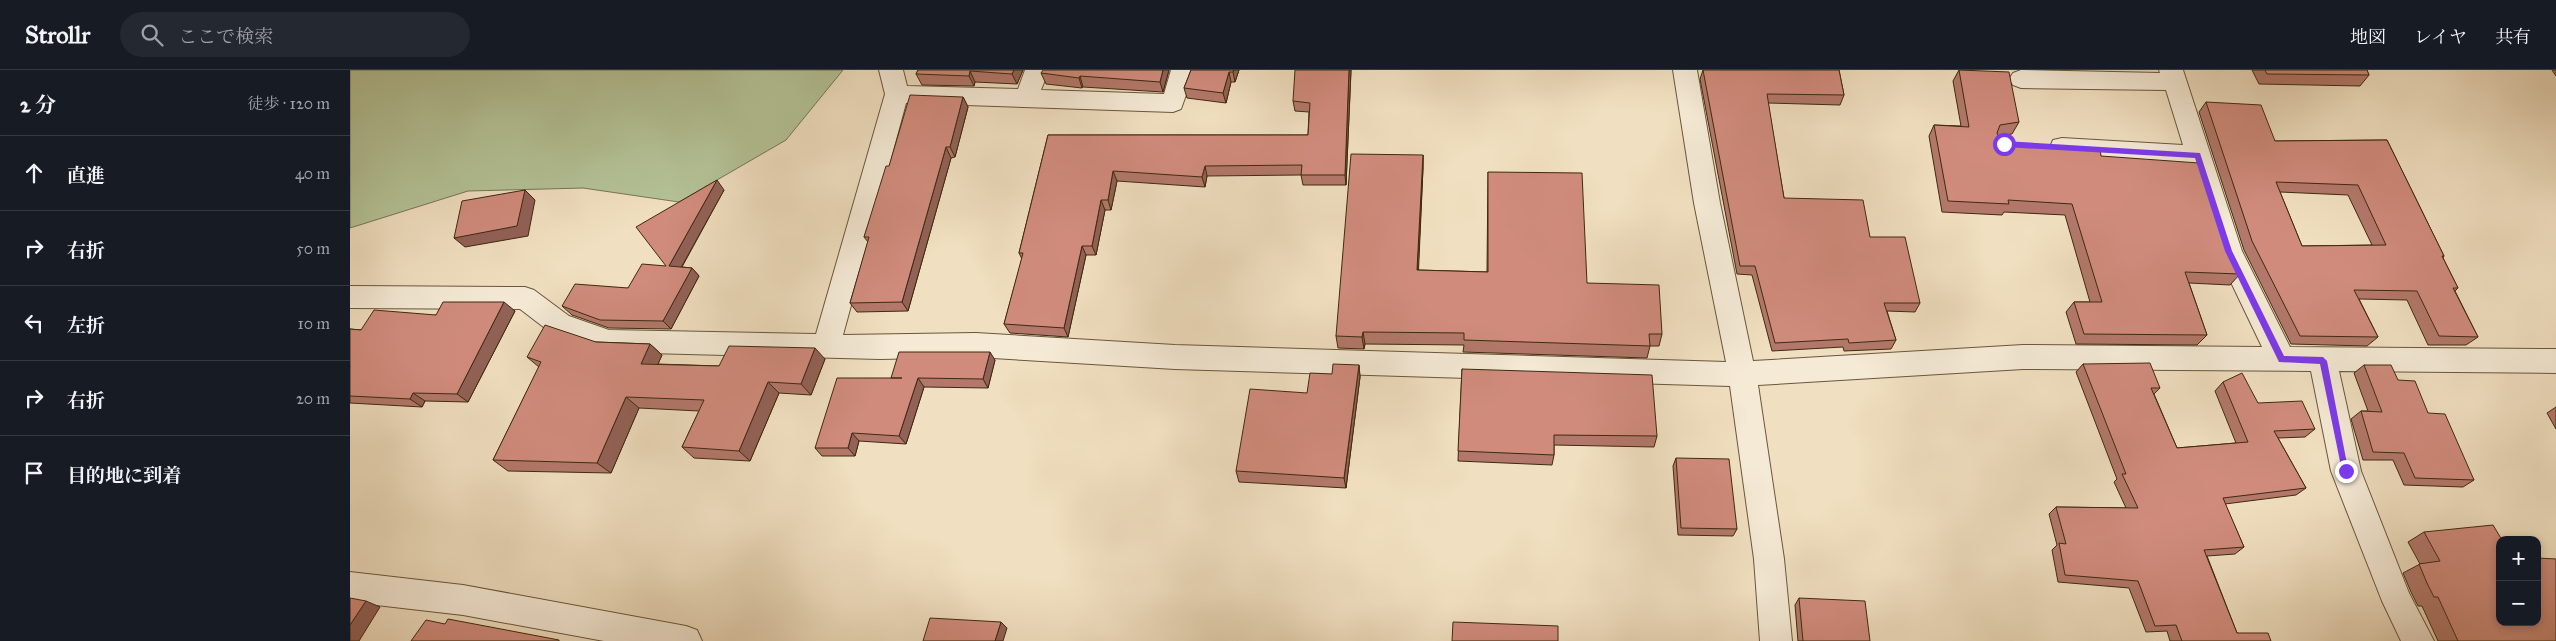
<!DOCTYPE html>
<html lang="ja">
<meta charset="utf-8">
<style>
:root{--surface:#171b24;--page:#242831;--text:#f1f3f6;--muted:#9ea1a6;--line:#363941}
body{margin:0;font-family:"IM FELL Great Primer","Noto Serif JP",serif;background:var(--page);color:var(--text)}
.controls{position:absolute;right:15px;bottom:15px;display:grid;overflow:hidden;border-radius:10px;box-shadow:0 2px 8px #0003}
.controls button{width:45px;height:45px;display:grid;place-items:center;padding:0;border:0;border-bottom:1px solid var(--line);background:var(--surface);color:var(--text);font:25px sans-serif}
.stop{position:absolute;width:15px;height:15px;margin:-11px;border:4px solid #7c3aed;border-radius:50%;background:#fff}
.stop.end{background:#7c3aed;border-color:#fff;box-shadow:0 1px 5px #0008}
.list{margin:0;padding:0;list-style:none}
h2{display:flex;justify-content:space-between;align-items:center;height:65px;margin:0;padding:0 20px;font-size:21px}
h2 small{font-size:16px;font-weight:400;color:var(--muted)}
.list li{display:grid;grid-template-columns:32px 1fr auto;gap:15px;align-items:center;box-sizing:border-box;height:75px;padding:0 20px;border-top:1px solid var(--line)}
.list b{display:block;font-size:19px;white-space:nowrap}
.list em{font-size:16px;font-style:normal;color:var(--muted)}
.icon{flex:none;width:28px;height:28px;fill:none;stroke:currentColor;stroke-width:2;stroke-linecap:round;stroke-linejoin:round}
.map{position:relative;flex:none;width:2206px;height:571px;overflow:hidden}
header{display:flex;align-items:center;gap:30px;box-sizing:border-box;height:70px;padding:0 25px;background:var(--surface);border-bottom:1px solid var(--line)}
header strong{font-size:24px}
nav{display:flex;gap:28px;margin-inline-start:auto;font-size:18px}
.search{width:350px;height:45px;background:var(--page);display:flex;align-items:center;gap:12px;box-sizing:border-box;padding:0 18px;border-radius:28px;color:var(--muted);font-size:19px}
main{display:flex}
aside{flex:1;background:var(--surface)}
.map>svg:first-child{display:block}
.green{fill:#b4c397;stroke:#797653}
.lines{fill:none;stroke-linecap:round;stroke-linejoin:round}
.minor-casing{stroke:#6a573b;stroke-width:2}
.minor{fill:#f5ead6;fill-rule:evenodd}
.wall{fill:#b3786b;stroke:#3e2a0f;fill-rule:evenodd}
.shaded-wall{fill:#926157;stroke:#3e2a0f}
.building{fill:#d08b7c;stroke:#3e2a0f;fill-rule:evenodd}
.route{fill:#7c3aed}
</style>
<header>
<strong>Strollr</strong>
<div class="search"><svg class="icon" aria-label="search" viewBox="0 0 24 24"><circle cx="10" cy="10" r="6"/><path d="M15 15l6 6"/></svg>ここで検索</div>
<nav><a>地図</a><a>レイヤ</a><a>共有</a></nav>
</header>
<main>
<aside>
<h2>2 分<small>徒歩 · 120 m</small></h2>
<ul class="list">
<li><svg class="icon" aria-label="ahead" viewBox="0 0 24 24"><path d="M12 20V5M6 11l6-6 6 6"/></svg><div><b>直進</b></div><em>40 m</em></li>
<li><svg class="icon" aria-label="right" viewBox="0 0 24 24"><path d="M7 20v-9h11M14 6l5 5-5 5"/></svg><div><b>右折</b></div><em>50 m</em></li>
<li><svg class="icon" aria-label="left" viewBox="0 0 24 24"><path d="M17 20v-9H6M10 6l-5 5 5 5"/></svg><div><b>左折</b></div><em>10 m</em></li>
<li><svg class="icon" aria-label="right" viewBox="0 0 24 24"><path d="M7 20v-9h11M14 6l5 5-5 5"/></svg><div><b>右折</b></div><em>20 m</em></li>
<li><svg class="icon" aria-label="arrive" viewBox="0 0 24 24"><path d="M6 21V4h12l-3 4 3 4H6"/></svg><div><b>目的地に到着</b></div></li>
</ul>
</aside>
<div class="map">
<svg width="2206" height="571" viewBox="0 0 2206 571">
<rect width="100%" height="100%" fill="#f0dfc0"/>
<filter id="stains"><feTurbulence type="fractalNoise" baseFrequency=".004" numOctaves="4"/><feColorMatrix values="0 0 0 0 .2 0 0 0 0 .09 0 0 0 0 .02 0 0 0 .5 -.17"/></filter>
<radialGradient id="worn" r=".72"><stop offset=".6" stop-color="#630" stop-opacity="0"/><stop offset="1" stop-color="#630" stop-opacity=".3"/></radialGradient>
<path class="green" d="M0,0H493L436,70L329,132L233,118L118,121L0,158Z"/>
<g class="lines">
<defs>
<g id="minor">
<path d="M529,0H553L557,16L668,19L675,0H699L691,20L814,24L821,0H845L831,39L823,42L556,33L493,265L626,263L825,275L1376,292L1344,133L1323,0H1347L1370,133L1403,291L1673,275L1912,277L1866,181L1839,94L1712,86L1703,84L1700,77L1703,70L1712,68L1833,75L1816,20L1671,18L1663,15L1659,9L1663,3L1671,0L1810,3L1809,0H1833L1892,181L1940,277L2206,279V303L1989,301L2011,401L2059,523L2084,571H2051L2032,531L1981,401L1961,301L1673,299L1408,315L1434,489L1442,571H1410L1404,489L1380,316L825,299L626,287L530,289L259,282L200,262L170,239L0,238V216L175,217L184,220L219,246L259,260L466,264L535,24Z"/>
<path d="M0,502L113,515L336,556L347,560L352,571H254L113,545L0,532Z"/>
</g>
</defs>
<use href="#minor" class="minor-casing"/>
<use href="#minor" class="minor"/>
</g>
<g class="wall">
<path d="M568,0H673L667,14L625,12L624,16L572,15L566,4Z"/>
<path d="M819,0L813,22L733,17L732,18L696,14L691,3Z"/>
<path d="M841,0H889L885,12H881L876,33L837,28L834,18Z"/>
<path d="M1001,0L996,115H953L951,105L857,106L855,117L767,111L761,140H755L746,185H736L718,267L660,263L654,254L672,189L669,183L698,65H958L959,42L945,41L943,31Z"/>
<path d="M1353,0H1489L1494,25L1490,35L1418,33L1434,128L1520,167L1570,233L1565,242L1537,241L1546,270L1541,279L1494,281L1493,277L1422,281L1402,205L1387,204L1350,9Z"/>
<path d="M1609,0H1620L1669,52L1662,64L1648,66L1651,72L1751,86L1874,171L1890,204L1880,215L1839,213L1857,265L1847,275L1726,274L1716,242L1724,232H1740L1715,145L1654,142L1652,145L1592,142L1579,66L1584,55L1611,56L1603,11Z"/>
<path d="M1902,0H2017L2019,5L2010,16L1909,14Z"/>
<path d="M2202,0H2206V6Z"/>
<path d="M613,27L618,37L605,87L601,88L558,241L507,242L500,233L518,172L514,167L539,96Z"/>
<path d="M1856,32L1925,71L2037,70L2094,186L2093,188L2108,218L2105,221L2128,267L2116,275H2078L2057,230L2009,229L2028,267L2017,276L1941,274L1894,180L1849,42ZM1930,122L1998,125L2022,175L1952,176Z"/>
<path d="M1073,85V98L1068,200L1137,202L1138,102L1237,213L1312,264L1309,276H1300L1297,288L1113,282L1114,275L1015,274L1014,279L988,278L986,266Z"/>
<path d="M374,120L332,197L342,198L349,206L321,259L259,258L222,245L212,236L278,218L316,196Z"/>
<path d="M165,241L118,332L75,331L72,337L0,333V259L11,260L86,245Z"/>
<path d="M246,272L300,274L312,285L308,294L369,296L475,289L461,325L429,323L400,391L344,388L332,377L349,341L289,338L261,403L158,401L143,390L189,297L177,287Z"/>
<path d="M645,290L638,318L574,317L556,374L509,371L505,386H472L465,378L541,308Z"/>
<path d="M1733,294L1810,318L1804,324L1827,378L1886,373L1865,321L1873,312L1908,333L1965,359L1955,367L1928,368L1956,418L1946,425L1875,434L1894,477L1885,484L1857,486L1887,563L1921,571H1820L1817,561L1796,562L1779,518L1708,512L1702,480L1707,475L1699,444L1706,437L1776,438L1764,412L1767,409L1726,302Z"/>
<path d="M1009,295L1010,307L996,418L889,412L886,401L957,323L982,304Z"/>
<path d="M2014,295L2048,310L2078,343L2124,410L2113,417L2054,415L2043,390H2013L2001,349L2011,341H2018L2004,303Z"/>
<path d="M1112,299L1307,366L1304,377L1204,375V385L1202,395L1108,391Z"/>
<path d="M2206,337V359L2197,343Z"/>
<path d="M1326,388L1387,459L1383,466L1328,465L1323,396Z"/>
<path d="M2074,462L2206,571H2088L2072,536H2068L2061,522L2053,503L2070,494L2058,472Z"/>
<path d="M1449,528L1520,571H1448L1445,535Z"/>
</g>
<g class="shaded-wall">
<path d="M664,0H673L667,14L662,4Z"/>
<path d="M813,0H819L813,22L810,12Z"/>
<path d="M884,0H889L885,12L883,2Z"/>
<path d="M999,0H1001L996,115L995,105Z"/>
<path d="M620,1L625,12L624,16L619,6Z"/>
<path d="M879,2L881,12L876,33L873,23Z"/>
<path d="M730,6L733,17L732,18L729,8Z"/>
<path d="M613,27L618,37L605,87L600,77Z"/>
<path d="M596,77L601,88L558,241L552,232Z"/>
<path d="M1073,85V98L1068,212L1067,200Z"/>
<path d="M855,96L857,106L855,117L852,107Z"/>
<path d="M763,101L767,111L761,140L758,130Z"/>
<path d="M367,110L374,120L327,205L319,196Z"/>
<path d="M175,120L185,130L178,166L115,177L104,168Z"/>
<path d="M751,130L755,140L746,185L742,176Z"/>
<path d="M732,176L736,185L718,267L714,258Z"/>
<path d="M342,198L349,206L321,259L313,251Z"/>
<path d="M154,232L165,241L118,332L107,324Z"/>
<path d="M1013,262L1015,274L1014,279L1012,267Z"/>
<path d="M300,274L312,285L303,305L291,294Z"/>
<path d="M465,278L475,289L461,325L451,314Z"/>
<path d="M640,282L645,290L638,318L633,309Z"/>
<path d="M1009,295L1010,307L996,418L994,408Z"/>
<path d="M568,308L574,317L556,374L549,366Z"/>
<path d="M418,312L429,323L400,391L389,381Z"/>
<path d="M63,323L75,331L72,337L60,329Z"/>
<path d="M276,327L289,338L261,403L247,393Z"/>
<path d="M502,363L509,371L505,386L498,378Z"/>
<path d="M16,531L30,537L9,571H0V555Z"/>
<path d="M651,552L657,558L653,571H645Z"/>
</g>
<g class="building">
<path d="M568,0H664L662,4L620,1L619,6L566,4Z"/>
<path d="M693,0H813L810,12L730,6L729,8L691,3Z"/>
<path d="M841,0H884L883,2H879L873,23L834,18Z"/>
<path d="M945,0H999L995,105H951L952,95L855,96L852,107L763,101L758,130H751L742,176H732L714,258L654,254L673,183H669L698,65H958L960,33L943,31Z"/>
<path d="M1353,0H1489L1494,25L1417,24L1434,128L1513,130L1520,167H1555L1570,233H1534L1546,270L1499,273L1498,269L1425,273L1405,196H1390Z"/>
<path d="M1609,0L1659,2L1669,52L1650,55L1647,63L1651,72L1750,79L1751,86L1849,93L1874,171L1890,204L1835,202L1857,265L1734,264L1724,232H1752L1722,134L1658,130L1659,134L1598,131L1584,55L1619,57Z"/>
<path d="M1915,0H2017L2019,5L1917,4Z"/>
<path d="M560,25L613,27L600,77H596L552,232L500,233L519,167H514L536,96H539Z"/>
<path d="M1856,32L1911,35L1925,71L2037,70L2094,186H2092L2108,218H2103L2128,267L2089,266L2067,221L2004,220L2028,267L1950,266L1902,171ZM1926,112L2008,115L2036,175L1952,176Z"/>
<path d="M1001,84L1073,85L1067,200L1138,202V102L1232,103L1237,213L1309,215L1312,264H1299L1300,276L1114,270V263L1013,262L1012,267L986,266Z"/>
<path d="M367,110L319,196L342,198L313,251L250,250L212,236L225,214L278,218L292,194L316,196L286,157Z"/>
<path d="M175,120L167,156L104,168L112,131Z"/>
<path d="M93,232H154L107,324L63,323L60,329L0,326V259L11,260L24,240L86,245Z"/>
<path d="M195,255L246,272L300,274L291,294L369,296L379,276L465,278L451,314L418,312L389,381L332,377L354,330L276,327L247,393L143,390L191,292L177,287Z"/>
<path d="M549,282H640L633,309L568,308L549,366L502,363L498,378H465L487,308H552H541Z"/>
<path d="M1800,293L1810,318H1801L1827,378L1898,372L1873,312L1892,303L1908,333L1952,331L1965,359L1924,361L1956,418L1873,428L1894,477L1854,480L1887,563H1918L1921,571H1832L1826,555L1805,556L1788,511L1715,505L1709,473L1716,474L1706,437L1788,438L1772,404H1776L1733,294Z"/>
<path d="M983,294L1009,295L994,408L886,401L900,319L957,323L960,303L982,304Z"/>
<path d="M2014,295H2041L2048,310L2065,311L2078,343L2095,344L2124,410L2065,408L2054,383L2023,382L2011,341L2032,342Z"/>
<path d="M1112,299L1302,305L1307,366L1204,365V385L1108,381Z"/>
<path d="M1326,388L1379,389L1387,459L1331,458Z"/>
<path d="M2143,455L2152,470H2150V552H2187V488L2206,489V571H2108L2088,527H2084L2077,513L2069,494L2090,491L2074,462Z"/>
<path d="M0,528L16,531L0,555Z"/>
<path d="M1449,528L1515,531L1520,571H1453Z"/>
<path d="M580,548L651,552L645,571H573Z"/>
<path d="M98,549L209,570V571H61L76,550L95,554Z"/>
<path d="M1103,552L1208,556V571H1102Z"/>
</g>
<path class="route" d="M1654,71L1850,83L1882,181L1934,286L1973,287L1977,291L1999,404H1993L1992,401L1970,294L1929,292L1875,181L1845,88L1654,77L1650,74Z"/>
<rect width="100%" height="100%" filter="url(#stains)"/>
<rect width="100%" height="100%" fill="url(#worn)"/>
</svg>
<div class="controls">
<button>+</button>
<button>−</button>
</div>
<div class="stop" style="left:1654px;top:74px"></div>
<div class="stop end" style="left:1996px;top:401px"></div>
</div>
</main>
